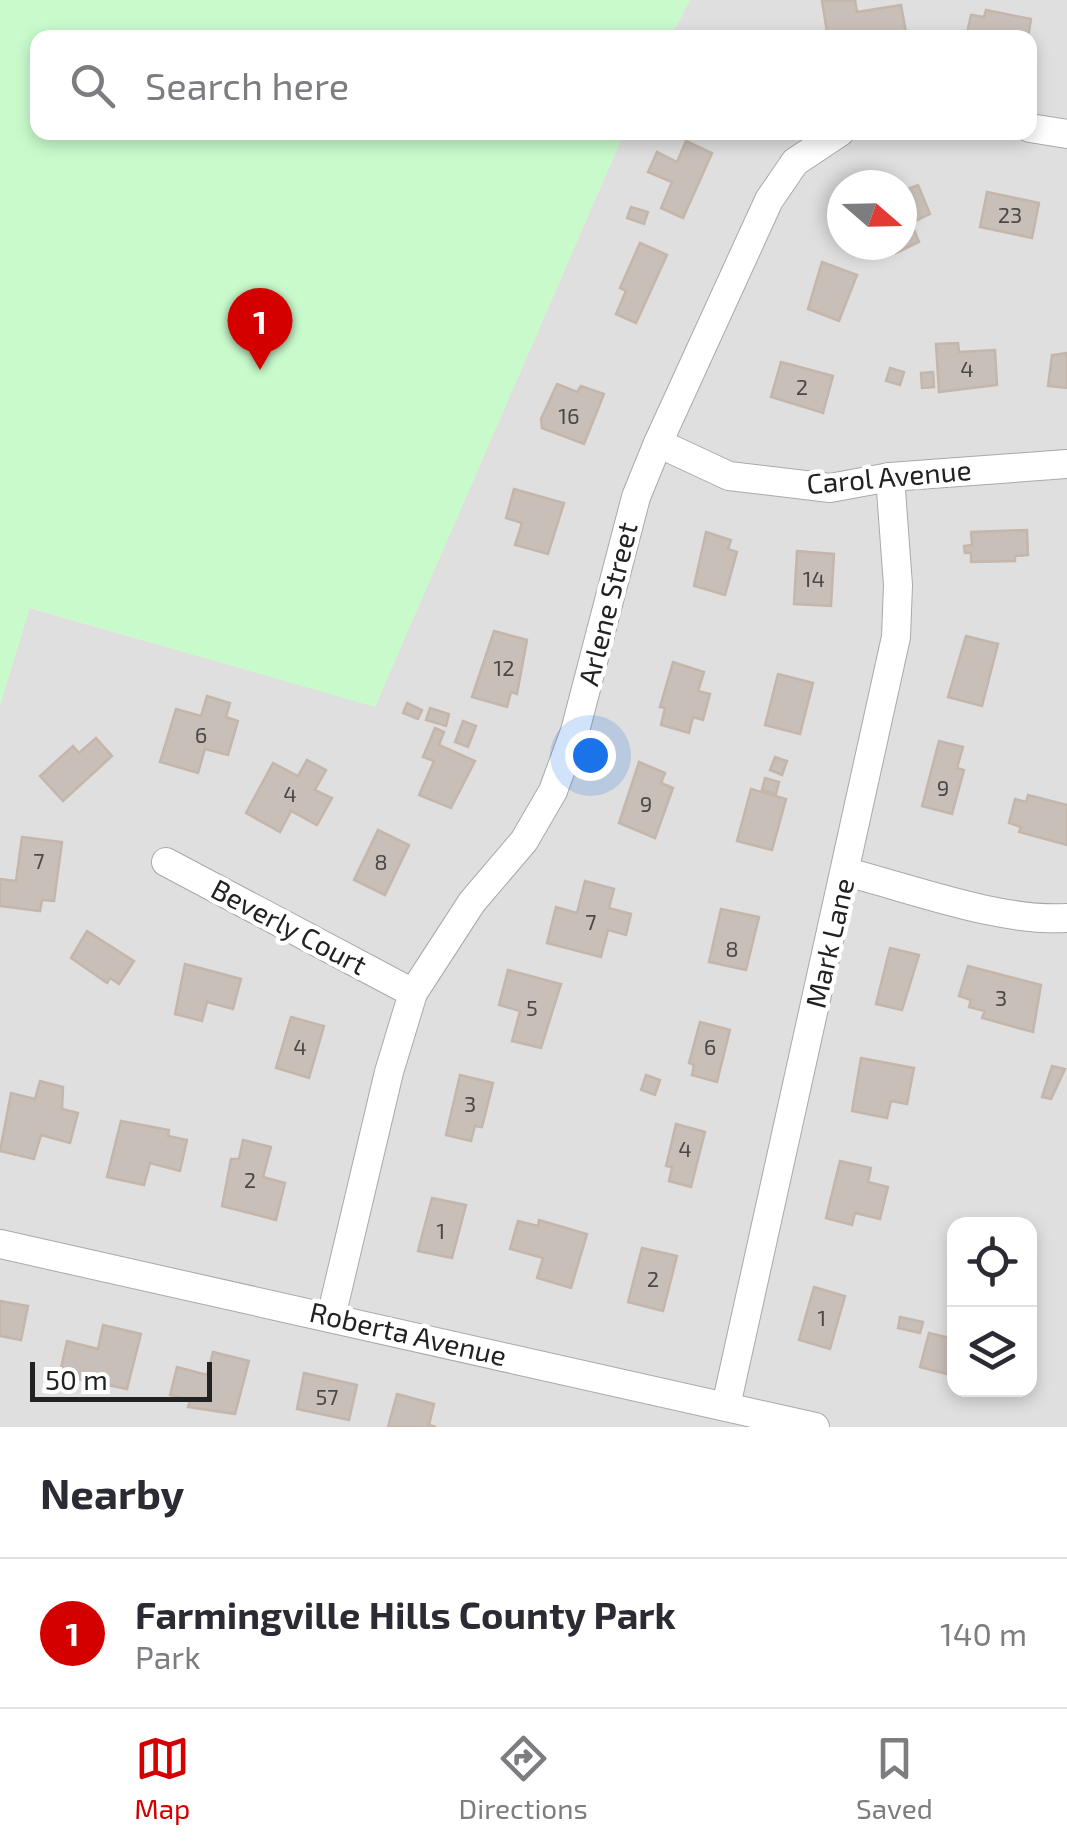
<!DOCTYPE html>
<style>
:root{--surface:#fff;--page:#f2f2f3;--text:#2b2b33;--muted:#7c7c81;--line:#e1e1e2;--accent:#d40000}
body{margin:0;font-family:"Exo 2",sans-serif;background:var(--page);color:var(--text)}
.controls{position:absolute;right:30px;bottom:30px;display:grid;overflow:hidden;border-radius:20px;box-shadow:0 5px 15px #0003}
.controls button{width:90px;height:90px;display:grid;place-items:center;padding:0;border:0;border-bottom:2px solid var(--line);background:var(--surface);color:var(--text);font:50px sans-serif}
.compass{position:absolute;left:827px;top:170px;width:90px;height:90px;border-radius:50%;background:var(--surface);box-shadow:0 5px 15px #0003;rotate:110deg}
.scale{position:absolute;left:30px;bottom:25px;width:182px;box-sizing:border-box;padding-left:10px;border:5px solid #222;border-top:0;font-size:28px;line-height:35px;white-space:nowrap;color:#222;-webkit-text-stroke:8px #fff;paint-order:stroke}
.you{position:absolute;left:590px;top:755px;width:35px;height:35px;margin:-25px;border:8px solid #fff;border-radius:50%;background:#1a73e8;box-shadow:0 0 0 15px #1a73e833}
.badge{display:grid;place-items:center;width:65px;height:65px;border-radius:50%;background:var(--accent);color:#fff;font-size:32px;font-weight:700}
.pin{position:absolute;translate:-50% -82px;filter:drop-shadow(0 2px 5px #0008)}
.pin::after{content:'';position:absolute;top:52px;width:35px;height:30px;background:inherit;clip-path:polygon(0 0,100% 0,50% 100%)}
.list{margin:0;padding:0;list-style:none}
h2{display:flex;justify-content:space-between;align-items:center;height:130px;margin:0;padding:0 40px;font-size:42px}
h2 small{font-size:32px;font-weight:400;color:var(--muted)}
.list li{display:grid;grid-template-columns:65px 1fr auto;gap:30px;align-items:center;box-sizing:border-box;height:150px;padding:0 40px;border-top:2px solid var(--line)}
.list b{display:block;font-size:38px;white-space:nowrap}
.list p{margin:0;font-size:32px;white-space:nowrap;color:var(--muted)}
.list em{font-size:32px;font-style:normal;color:var(--muted)}
.icon{flex:none;width:55px;height:55px;fill:none;stroke:currentColor;stroke-width:2;stroke-linecap:round;stroke-linejoin:round}
.map{position:relative;flex:none;width:1067px;height:1427px;overflow:hidden}
.search{position:absolute;background:var(--surface);box-shadow:0 5px 15px #0003;left:30px;right:30px;top:30px;height:110px;display:flex;align-items:center;gap:25px;box-sizing:border-box;padding:0 35px;border-radius:20px;color:var(--muted);font-size:38px}
.sheet{height:280px;background:var(--surface)}
nav{display:flex;justify-content:space-around;align-items:center;box-sizing:border-box;height:140px;border-top:2px solid var(--line);background:var(--surface);font-size:28px;color:var(--muted)}
nav a{display:grid;justify-items:center;gap:5px}
nav .on{color:var(--accent)}
.map>svg:first-child{display:block}
.residential{fill:#e0dfdf;fill-rule:evenodd}
.park{fill:#c8facc}
.building{fill:#c7bfb8;stroke:#c4b6ab;stroke-width:2.5}
.lines{fill:none;stroke-linecap:round;stroke-linejoin:round}
.minor-casing{stroke:#a9a9a9;stroke-width:30}
.minor{stroke:#fff;stroke-width:28}
.labels{text-anchor:middle;stroke-width:9;stroke-linejoin:round;paint-order:stroke}
.number-label{font-size:22px;fill:#4b4948}
.street-label{font-size:28px;fill:#222;stroke:#fff}
</style>
<div class="map">
<svg width="1067" height="1427" viewBox="0 0 1067 1427">
<rect width="100%" height="100%" fill="#f2efe9"/>
<path class="residential" d="M690,0H1067V1427H0V705L29,608L375,706L624,133L1030,132V38L670,37ZM842,185H902V245H842ZM954,1224H1030V1390H954Z"/>
<path class="park" d="M0,0H690L670,37L38,38V132L624,133L375,707L30,608L0,705Z"/>
<g class="building">
<path d="M855,0L857,12L901,5L907,38H828L822,1Z"/>
<path d="M986,10L1031,19L1028,38H966L971,15L984,17Z"/>
<path d="M686,141L712,153L683,218L661,208L672,182L648,172L657,152L677,162Z"/>
<path d="M918,185L930,214L911,223L919,242L896,253L893,245H902V191Z"/>
<path d="M987,192L1039,203L1032,238L980,227Z"/>
<path d="M631,207L648,212L644,224L627,218Z"/>
<path d="M640,243L667,255L636,323L616,314L626,291L620,288Z"/>
<path d="M822,262L857,275L839,321L808,309Z"/>
<path d="M958,343L959,352L995,350L997,385L939,392L936,344Z"/>
<path d="M1067,353V388L1048,386L1052,355Z"/>
<path d="M781,362L833,376L823,413L771,397Z"/>
<path d="M890,368L904,372L900,385L886,381Z"/>
<path d="M933,372L934,387L922,388L921,373Z"/>
<path d="M557,384L577,392L581,386L604,394L584,444L542,428L541,419Z"/>
<path d="M514,489L564,503L548,554L515,545L522,523L506,518Z"/>
<path d="M1027,530L1028,555L1015,556V561L971,562V553H965L964,546L972,545L971,532Z"/>
<path d="M706,532L731,540L728,549L737,552L725,595L694,586Z"/>
<path d="M797,551L834,554L831,606L794,604Z"/>
<path d="M494,631L527,640L517,694L511,692L507,707L472,697Z"/>
<path d="M966,636L998,644L982,706L948,697Z"/>
<path d="M673,662L704,672L698,691L710,694L703,720L693,717L689,733L661,725L665,708L660,707Z"/>
<path d="M778,674L813,683L800,734L765,725Z"/>
<path d="M207,696L230,703L226,717L238,721L228,755L205,749L198,773L160,762L176,709L201,716Z"/>
<path d="M407,703L422,710L418,719L403,713Z"/>
<path d="M430,708L449,714L446,726L426,720Z"/>
<path d="M463,721L476,726L468,747L455,742Z"/>
<path d="M435,728L444,732L439,745L475,761L451,808L419,795L434,761L423,757Z"/>
<path d="M96,738L112,756L63,801L40,776L73,746L79,753Z"/>
<path d="M939,741L963,747L957,768L964,770L952,814L922,806Z"/>
<path d="M775,757L787,761L782,775L770,770Z"/>
<path d="M307,760L326,770L315,790L332,798L317,825L291,811L280,832L246,813L273,763L298,776Z"/>
<path d="M639,762L665,773L661,783L673,788L655,838L619,823Z"/>
<path d="M765,778L779,782L776,794L762,790Z"/>
<path d="M751,789L786,799L772,850L737,841Z"/>
<path d="M1028,795L1067,805V845L1019,832L1021,827L1009,823L1015,799L1026,802Z"/>
<path d="M378,830L409,845L385,895L354,880Z"/>
<path d="M22,837L62,842L54,901L42,900L40,911L0,906V879L16,881Z"/>
<path d="M585,881L614,889L609,908L631,914L626,935L608,930L601,957L547,943L556,907L577,913Z"/>
<path d="M721,909L759,917L746,970L709,962Z"/>
<path d="M87,931L134,961L119,984L110,978L107,983L71,958Z"/>
<path d="M890,948L919,955L902,1010L876,1004Z"/>
<path d="M185,964L241,979L233,1009L207,1002L202,1021L175,1014Z"/>
<path d="M968,966L1041,985L1033,1032L982,1018L985,1011L969,1007L971,1000L959,996Z"/>
<path d="M508,970L561,984L541,1048L512,1041L520,1011L499,1005Z"/>
<path d="M291,1017L324,1026L309,1078L276,1068Z"/>
<path d="M700,1022L730,1030L717,1082L692,1075L694,1065L689,1063Z"/>
<path d="M861,1058L914,1068L907,1104L891,1101L887,1118L852,1111Z"/>
<path d="M1052,1066L1065,1069L1051,1099L1042,1097Z"/>
<path d="M460,1075L493,1083L482,1127L475,1126L471,1141L446,1135Z"/>
<path d="M646,1075L660,1080L655,1095L641,1090Z"/>
<path d="M40,1081L63,1087L62,1109L78,1113L70,1143L41,1135L34,1159L0,1151L11,1093L35,1099Z"/>
<path d="M121,1121L169,1130L168,1136L187,1140L180,1171L150,1163L144,1185L107,1177Z"/>
<path d="M676,1124L705,1132L691,1187L669,1181L672,1167L666,1166Z"/>
<path d="M243,1140L271,1147L263,1177L285,1183L276,1220L222,1206L231,1159H239Z"/>
<path d="M840,1161L871,1168L868,1182L888,1187L880,1219L855,1213L852,1225L826,1218Z"/>
<path d="M432,1198L466,1205L452,1258L418,1251Z"/>
<path d="M539,1220L587,1234L571,1288L537,1278L543,1258L510,1249L518,1221L538,1226Z"/>
<path d="M642,1248L677,1256L663,1311L628,1302Z"/>
<path d="M814,1287L845,1296L830,1349L799,1340Z"/>
<path d="M0,1301L28,1306L21,1340L0,1336Z"/>
<path d="M900,1317L923,1322L920,1333L898,1328Z"/>
<path d="M103,1325L141,1334L127,1389L78,1379L80,1373L61,1368L67,1341L98,1349Z"/>
<path d="M929,1333L954,1339V1376L920,1367Z"/>
<path d="M213,1352L249,1361L235,1414L188,1407L190,1400L170,1395L177,1367L207,1375Z"/>
<path d="M304,1373L357,1385L349,1420L297,1409Z"/>
<path d="M397,1394L434,1404L429,1425L436,1427H388Z"/>
</g>
<g class="lines">
<defs>
<g id="minor">
<path d="M1030,128L1067,134"/>
<path d="M658,443L729,476L830,488L890,477L1067,464"/>
<path d="M166,862L413,993"/>
<path d="M846,872C913,889 999,922 1067,918"/>
<path d="M0,1244L815,1427"/>
<path d="M331,1317L389,1072L413,993L472,902L524,841L553,791L575,731L636,497L658,443L769,200L795,162L840,132"/>
<path d="M726,1406L896,637L898,585L890,477"/>
</g>
</defs>
<use href="#minor" class="minor-casing"/>
<use href="#minor" class="minor"/>
</g>
<g class="labels">
<g class="number-label">
<text x="1010" y="223">23</text>
<text x="967" y="377">4</text>
<text x="802" y="395">2</text>
<text x="569" y="424">16</text>
<text x="814" y="587">14</text>
<text x="504" y="676">12</text>
<text x="201" y="743">6</text>
<text x="943" y="796">9</text>
<text x="290" y="802">4</text>
<text x="646" y="812">9</text>
<text x="39" y="869">7</text>
<text x="381" y="870">8</text>
<text x="591" y="930">7</text>
<text x="732" y="957">8</text>
<text x="1001" y="1006">3</text>
<text x="532" y="1016">5</text>
<text x="300" y="1055">4</text>
<text x="710" y="1055">6</text>
<text x="470" y="1112">3</text>
<text x="685" y="1157">4</text>
<text x="250" y="1188">2</text>
<text x="441" y="1239">1</text>
<text x="653" y="1287">2</text>
<text x="822" y="1326">1</text>
<text x="327" y="1405">57</text>
</g>
<g class="street-label">
<text transform="translate(889 477) rotate(-5)" y="10">Carol Avenue</text>
<text transform="translate(608 604) rotate(-76)" y="10">Arlene Street</text>
<text transform="translate(289 927) rotate(28)" y="10">Beverly Court</text>
<text transform="translate(830 943) rotate(-77)" y="10">Mark Lane</text>
<text transform="translate(408 1334) rotate(13)" y="10">Roberta Avenue</text>
</g>
</g>
</svg>
<div class="controls">
<button><svg class="icon" aria-label="locate" viewBox="0 0 24 24"><circle cx="12" cy="12" r="6"/><path d="M12 2v4M12 18v4M2 12h4M18 12h4"/></svg></button>
<button><svg class="icon" aria-label="layers" viewBox="0 0 24 24"><path d="M12 4l9 5-9 5-9-5zM3 14l9 5 9-5"/></svg></button>
</div>
<svg class="compass" viewBox="-18 -18 36 36"><path d="M0-13l5 13h-10z" fill="#e53935"/><path d="M0 13l5-13h-10z" fill="#7c7c81"/></svg>
<div class="scale">50 m</div>
<div class="you"></div>
<div class="pin badge" style="left:260px;top:370px">1</div>
<div class="search"><svg class="icon" aria-label="search" viewBox="0 0 24 24"><circle cx="10" cy="10" r="6"/><path d="M15 15l6 6"/></svg>Search here</div>
</div>
<section class="sheet">
<h2>Nearby<small></small></h2>
<ul class="list">
<li><span class="badge">1</span><div><b>Farmingville Hills County Park</b><p>Park</p></div><em>140 m</em></li>
</ul>
</section>
<nav>
<a class="on"><svg class="icon" aria-label="map" viewBox="0 0 24 24"><path d="M3 6l6-2 6 2 6-2v14l-6 2-6-2-6 2zM9 4v14M15 6v14"/></svg>Map</a>
<a><svg class="icon" aria-label="directions" viewBox="0 0 24 24"><path d="M12 3l9 9-9 9-9-9zM9 14v-3h6M13 9l2 2-2 2"/></svg>Directions</a>
<a><svg class="icon" aria-label="saved" viewBox="0 0 24 24"><path d="M7 4h10v16l-5-4-5 4z"/></svg>Saved</a>
</nav>
